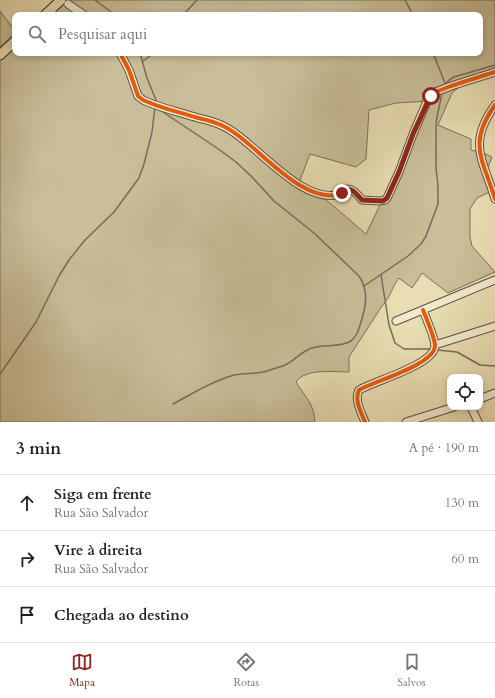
<!DOCTYPE html>
<html lang="pt">
<meta charset="utf-8">
<style>
:root{--surface:#fff;--page:#f2f2f2;--text:#202124;--muted:#757577;--line:#e0e0e0;--accent:#8f2418}
body{margin:0;font-family:Cardo,serif;background:var(--page);color:var(--text)}
.controls{position:absolute;right:12px;bottom:12px;display:grid;overflow:hidden;border-radius:8px;box-shadow:0 2px 6px #0003}
.controls button{width:36px;height:36px;display:grid;place-items:center;padding:0;border:0;border-bottom:1px solid var(--line);background:var(--surface);color:var(--text);font:20px sans-serif}
.stop{position:absolute;width:12px;height:12px;margin:-9px;border:3px solid #8f2418;border-radius:50%;background:#fff}
.stop.end{background:#8f2418;border-color:#fff;box-shadow:0 1px 4px #0008}
.list{margin:0;padding:0;list-style:none}
h2{display:flex;justify-content:space-between;align-items:center;height:52px;margin:0;padding:0 16px;font-size:17px}
h2 small{font-size:13px;font-weight:400;color:var(--muted)}
.list li{display:grid;grid-template-columns:26px 1fr auto;gap:12px;align-items:center;box-sizing:border-box;height:56px;padding:0 16px;border-top:1px solid var(--line)}
.list b{display:block;font-size:15px;white-space:nowrap}
.list p{margin:0;font-size:13px;white-space:nowrap;color:var(--muted)}
.list em{font-size:13px;font-style:normal;color:var(--muted)}
.icon{flex:none;width:22px;height:22px;fill:none;stroke:currentColor;stroke-width:2;stroke-linecap:round;stroke-linejoin:round}
.map{position:relative;flex:none;width:495px;height:422px;overflow:hidden}
.search{position:absolute;background:var(--surface);box-shadow:0 2px 6px #0003;left:12px;right:12px;top:12px;height:44px;display:flex;align-items:center;gap:10px;box-sizing:border-box;padding:0 14px;border-radius:8px;color:var(--muted);font-size:15px}
.sheet{height:220px;background:var(--surface)}
nav{display:flex;justify-content:space-around;align-items:center;box-sizing:border-box;height:56px;border-top:1px solid var(--line);background:var(--surface);font-size:11px;color:var(--muted)}
nav a{display:grid;justify-items:center;gap:2px}
nav .on{color:var(--accent)}
.map>svg:first-child{display:block}
.green{fill:#c9be99;stroke:#7b7059;fill-rule:evenodd}
.lines{fill:none;stroke-linecap:round;stroke-linejoin:round}
.stream{stroke:#776c56;stroke-width:1.5}
.minor-casing{stroke:#5c5140;stroke-width:9}
.major-casing{stroke:#2d2219;stroke-width:11}
.minor{stroke:#f1eace;stroke-width:7}
.major{stroke:#e9deb3;stroke-width:9}
.cycleway-casing{stroke:#f1eace;stroke-width:6}
.cycleway{stroke:#e8590c;stroke-width:4}
.route{stroke:#8f2418;stroke-width:5}
</style>
<div class="map">
<svg width="495" height="422" viewBox="0 0 495 422">
<rect width="100%" height="100%" fill="#e9deb3"/>
<filter id="stains"><feTurbulence type="fractalNoise" baseFrequency=".005" numOctaves="4"/><feColorMatrix values="0 0 0 0 .2 0 0 0 0 .09 0 0 0 0 .02 0 0 0 .5 -.17"/></filter>
<radialGradient id="worn" r=".72"><stop offset=".6" stop-color="#630" stop-opacity="0"/><stop offset="1" stop-color="#630" stop-opacity=".3"/></radialGradient>
<g class="green">
<path d="M65,0H495V70L463,84L452,93L438,125L471,139V150L483,153L492,157L485,175L492,191L477,198L470,209V237L472,246L495,272L448,293L422,273L412,288L399,278C392,287 390,298 382,306L349,357V372C335,372 305,368 296,382C305,397 314,403 315,422H0V57L15,45V53H480V15H48ZM430,101L366,234L323,197L297,188L310,154L356,167L366,159L369,110L396,103Z"/>
<path d="M0,11L15,31V33L0,47Z"/>
</g>
<g class="lines">
<g class="stream">
<path d="M95,0L115,15"/>
<path d="M405,0L413,15"/>
<path d="M183,15L197,0"/>
<path d="M140,53L147,78L156,100L155,103"/>
<path d="M433,53L445,83"/>
<path d="M143,61L149,57L152,53"/>
<path d="M444,86L449,80L454,77L495,65"/>
<path d="M160,110L217,148L236,162L252,177L274,201L314,233L359,276C369,291 366,306 361,322C359,329 357,336 351,341C340,348 325,344 312,348C302,351 296,359 287,364C281,367 273,369 267,371C255,375 243,372 231,376C210,382 192,394 173,404"/>
<path d="M381,275L389,325L395,343L404,349H431"/>
<path d="M364,286L408,256L421,244L426,236L438,204V186L436,168V127L437,117L442,93"/>
<path d="M437,350L457,352L480,365L495,366"/>
<path d="M0,374L36,322L59,276L69,260L85,240L114,212L139,178L144,164L152,132L155,107"/>
</g>
<defs>
<g id="minor">
<path d="M68,4L84,15"/>
<path d="M120,53L129,70L138,96L143,100C160,108 179,112 198,118C208,120 218,123 227,128C258,145 302,206 341,194L345,189C353,188 357,194 362,200L379,201L385,200L387,198L399,172L413,134L428,99L433,93L451,86L495,72"/>
<path d="M495,105C467,144 483,159 495,199"/>
<path d="M396,321L495,280"/>
<path d="M435,345L495,326"/>
<path d="M480,399L495,393"/>
<path d="M471,407L478,422"/>
<path d="M365,422C361,412 354,400 359,390C374,381 434,365 435,346C435,338 426,318 423,310"/>
<path d="M406,422L454,407"/>
</g>
<g id="major">
<path d="M45,15L61,0"/>
<path d="M0,55L15,41"/>
</g>
</defs>
<use href="#minor" class="minor-casing"/>
<use href="#major" class="major-casing"/>
<use href="#minor" class="minor"/>
<use href="#major" class="major"/>
<defs>
<g id="cycleway">
<path d="M120,53L129,70L138,96L143,100C160,108 179,112 198,118C208,120 218,123 227,128C258,145 302,206 341,194L345,189C353,188 357,194 362,200L379,201L385,200L387,198L399,172L413,134L428,99L433,93L451,86L495,72"/>
<path d="M495,105C467,144 483,159 495,199"/>
<path d="M365,422C361,412 354,400 359,390C374,381 434,365 435,346C435,338 426,318 423,310"/>
</g>
</defs>
<use href="#cycleway" class="cycleway-casing"/>
<use href="#cycleway" class="cycleway"/>
</g>
<g class="lines">
<path class="route" d="M342,193L345,189C353,188 357,195 362,200L383,201L387,198L399,172L413,134L431,96"/>
</g>
<rect width="100%" height="100%" filter="url(#stains)"/>
<rect width="100%" height="100%" fill="url(#worn)"/>
</svg>
<div class="controls">
<button><svg class="icon" aria-label="locate" viewBox="0 0 24 24"><circle cx="12" cy="12" r="6"/><path d="M12 2v4M12 18v4M2 12h4M18 12h4"/></svg></button>
</div>
<div class="stop" style="left:431px;top:96px"></div>
<div class="stop end" style="left:342px;top:193px"></div>
<div class="search"><svg class="icon" aria-label="search" viewBox="0 0 24 24"><circle cx="10" cy="10" r="6"/><path d="M15 15l6 6"/></svg>Pesquisar aqui</div>
</div>
<section class="sheet">
<h2>3 min<small>A pé · 190 m</small></h2>
<ul class="list">
<li><svg class="icon" aria-label="ahead" viewBox="0 0 24 24"><path d="M12 20V5M6 11l6-6 6 6"/></svg><div><b>Siga em frente</b><p>Rua São Salvador</p></div><em>130 m</em></li>
<li><svg class="icon" aria-label="right" viewBox="0 0 24 24"><path d="M7 20v-9h11M14 6l5 5-5 5"/></svg><div><b>Vire à direita</b><p>Rua São Salvador</p></div><em>60 m</em></li>
<li><svg class="icon" aria-label="arrive" viewBox="0 0 24 24"><path d="M6 21V4h12l-3 4 3 4H6"/></svg><div><b>Chegada ao destino</b></div></li>
</ul>
</section>
<nav>
<a class="on"><svg class="icon" aria-label="map" viewBox="0 0 24 24"><path d="M3 6l6-2 6 2 6-2v14l-6 2-6-2-6 2zM9 4v14M15 6v14"/></svg>Mapa</a>
<a><svg class="icon" aria-label="directions" viewBox="0 0 24 24"><path d="M12 3l9 9-9 9-9-9zM9 14v-3h6M13 9l2 2-2 2"/></svg>Rotas</a>
<a><svg class="icon" aria-label="saved" viewBox="0 0 24 24"><path d="M7 4h10v16l-5-4-5 4z"/></svg>Salvos</a>
</nav>
